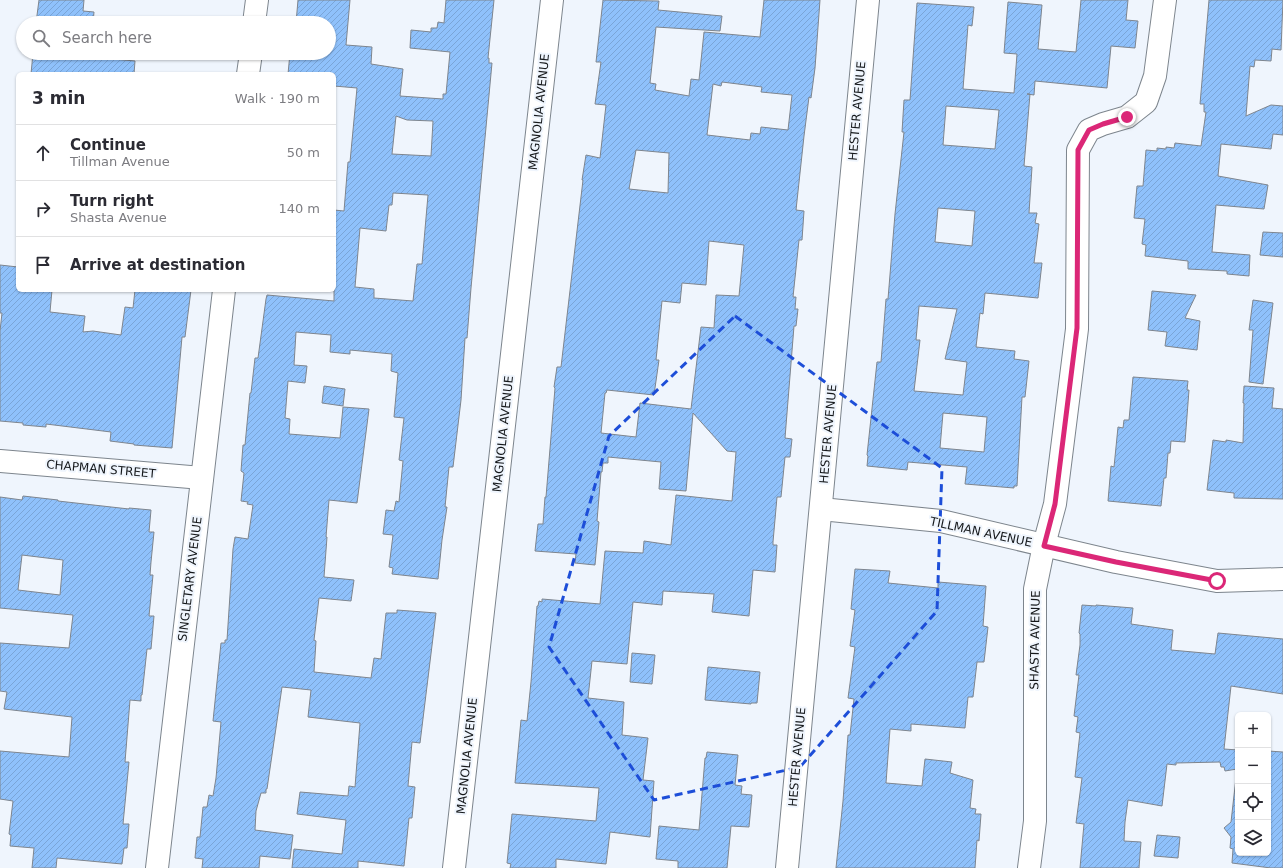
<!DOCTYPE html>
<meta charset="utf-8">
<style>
:root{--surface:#fff;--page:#f7f7f7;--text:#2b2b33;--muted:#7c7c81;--line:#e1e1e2}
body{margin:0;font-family:"DejaVu Sans",sans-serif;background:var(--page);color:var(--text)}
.controls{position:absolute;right:12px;bottom:12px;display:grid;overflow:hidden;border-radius:6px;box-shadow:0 1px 3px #0004}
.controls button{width:36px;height:36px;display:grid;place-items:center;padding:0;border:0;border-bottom:1px solid var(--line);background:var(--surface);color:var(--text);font:20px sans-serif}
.stop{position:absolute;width:12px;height:12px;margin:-9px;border:3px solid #db2777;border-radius:50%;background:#fff}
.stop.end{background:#db2777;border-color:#fff;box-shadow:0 1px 4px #0008}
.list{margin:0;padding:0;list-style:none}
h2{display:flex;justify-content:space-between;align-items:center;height:52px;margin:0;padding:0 16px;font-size:17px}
h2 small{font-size:13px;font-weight:400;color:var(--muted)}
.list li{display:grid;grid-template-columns:26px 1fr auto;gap:12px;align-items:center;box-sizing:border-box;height:56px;padding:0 16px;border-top:1px solid var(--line)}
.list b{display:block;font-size:15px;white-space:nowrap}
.list p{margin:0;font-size:13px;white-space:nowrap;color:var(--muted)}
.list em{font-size:13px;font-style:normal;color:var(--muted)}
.icon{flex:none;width:22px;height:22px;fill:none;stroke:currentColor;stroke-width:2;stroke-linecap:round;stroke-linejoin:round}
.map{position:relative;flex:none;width:1283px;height:868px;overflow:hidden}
.search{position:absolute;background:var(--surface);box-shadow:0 1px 3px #0004;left:16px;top:16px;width:320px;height:44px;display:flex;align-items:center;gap:10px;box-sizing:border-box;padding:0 14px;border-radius:22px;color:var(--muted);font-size:15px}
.panel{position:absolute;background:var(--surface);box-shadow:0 1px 3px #0004;left:16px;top:72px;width:320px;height:220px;border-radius:6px}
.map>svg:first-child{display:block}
.building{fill:url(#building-hatch);stroke:#7e858e;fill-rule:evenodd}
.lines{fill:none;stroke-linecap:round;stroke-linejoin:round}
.minor-casing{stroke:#7d858d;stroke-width:24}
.minor{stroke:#fff;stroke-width:22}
.route{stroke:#db2777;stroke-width:5}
.marked{fill:none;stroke:#1d4ed8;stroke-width:3;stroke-dasharray:8 5;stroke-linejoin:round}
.labels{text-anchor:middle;stroke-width:4;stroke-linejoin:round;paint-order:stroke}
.street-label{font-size:12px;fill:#15181b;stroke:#eff5fd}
</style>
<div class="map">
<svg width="1283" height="868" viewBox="0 0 1283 868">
<defs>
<pattern id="building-hatch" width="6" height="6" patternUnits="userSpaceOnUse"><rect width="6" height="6" fill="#8fc1fb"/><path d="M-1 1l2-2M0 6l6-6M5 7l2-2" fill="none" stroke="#7aa5d7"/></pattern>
</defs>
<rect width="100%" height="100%" fill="#eff5fd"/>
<g class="building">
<path d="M39,0H84L83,11L94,12L93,23H36Z"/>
<path d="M298,0H350L346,45L372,47L371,64L403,69L400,96L443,99V94H446L450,52L410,48L411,30L431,32V28H437L438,22L444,23L446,0H494L488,58H489V63H492L471,288L467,338H465L461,400L453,467H449L445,507H447L442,540L438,579L392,574L393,568L389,567L393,535L383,534L386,510L394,511L396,501L399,502L403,461L399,460L404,418L394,417L398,373L391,371L392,354L350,350V354L330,352L331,335L296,332L294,365L307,366L305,383L288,381L285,418L290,419L289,434L340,438L343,407L369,409L357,503L329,500L326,537H327L324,577L354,580L351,601L319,598L314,640L316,641L314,672L371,678L374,658L381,659L386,613H397V610L436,613L420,743L412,742L408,786L415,787L412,818H409L404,866L358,861V868H292L294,849L342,854L346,820L297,814L300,792L348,796L349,786L355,787L360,723L308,717L311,690L282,687L267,789H266V793H261L256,811L255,830L293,835L290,859L260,856L259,868H202L203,859L195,858L197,837H200L203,807H207L209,795L213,796L216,778L221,722L213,721L221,643H225V640H227L233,549L235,537L248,539L253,505L247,504L248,502L241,501L244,473L241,471L243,445H245L250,393H251L255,358H258L266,299L267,295L334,301V210L344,211L348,162H350L357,88L334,86V74H288L290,53H329V23H296ZM396,116L407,120L433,121L431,156L392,154ZM393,193L428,195L422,264H417L413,301L374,298V289L355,287L360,228L386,231L389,205H392Z"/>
<path d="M603,0L659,1L658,10L722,16L720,31L656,27L650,83L656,84L655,90L689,96L691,79L699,80L704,32L760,37L764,0H820L815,68L811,98L809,97L804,136L796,210L804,211L802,240H799L793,297H796L795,309H798L796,326H794L785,438L792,439L790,457H785L781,497H777L773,542V545H777L775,572L753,570L749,616L712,612L714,594L663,591L662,605L633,602L627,664L592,661L588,698L624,702L622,735L648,738L643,780L654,781L650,837L610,832L606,864L556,859V868H510L511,864L507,863L512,814L596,821L599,788L515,783L521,720L527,721L531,682L537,606H538L539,601L542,602V599L600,604L605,551L643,553L644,541L671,545L676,495L732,501L736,452L727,451L693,413L686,491L659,489L661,462L608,457V463H603L602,472H601L597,521L599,522L595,565L575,563L576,554L535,551L538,524H543L545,497H546L555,388L554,387L557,367H561L583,180H582L586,155L600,158L606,105L595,104L601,62H596ZM722,82L762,87L761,92L792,95L788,130L761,127L760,134L751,133L750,140L707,135L713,84L721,86ZM636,150L669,153L668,193L629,189ZM709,241L744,245L739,296L716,295L714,328L701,327L691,409L640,403L636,437L601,433L605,393H606L607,390L654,395L659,360H656L662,301L680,303L682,283L706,285Z"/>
<path d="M1081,0H1128L1126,20L1138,21L1135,48L1111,46L1107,88L1035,81L1034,95L1027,94H1030L1024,166L1032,167L1029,213H1037L1035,223L1039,224L1034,263H1042L1038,298L985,293L983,314L980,313L976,347L1015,351L1014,359L1029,361L1025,397H1022L1017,486H1014V488L965,484L967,467L908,462L907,470L867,466L868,456L867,455L877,362H881L886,299H888L895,214L904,132H902L904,100H910L917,3L974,7L972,26L968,25L963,89L1014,93L1017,54L1004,53L1008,2L1042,5L1038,49L1076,52ZM946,106L999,110L995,149L943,145ZM938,208L975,211L972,246L935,242ZM919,306L957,309L945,359L967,362L963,395L914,391L920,340H916ZM943,413L987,417L984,452L940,448Z"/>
<path d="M1209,0H1283L1281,50L1272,49L1271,61L1255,60L1254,67L1250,66L1246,116L1271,105L1283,106V135L1273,134L1271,149L1221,144L1218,176L1268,185L1264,209L1216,205L1212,252L1250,255L1249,276L1227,274V271L1188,269V261L1145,256L1146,245L1142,244L1145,219L1134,218L1137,186H1143L1146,150L1157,151V148L1166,149V147L1174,148L1175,143L1201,146L1206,112H1204V104H1200Z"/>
<path d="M33,53H91V57L135,61L134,74H31Z"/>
<path d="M1263,232L1283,233V257L1260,255Z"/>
<path d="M0,265L18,267V290H52L50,312L85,316L83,332L93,331L121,335L125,307L133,308L135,290H191L185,337H182L172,448L134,445V444L110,441L111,432L46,424V427L23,425V423L0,421V331L2,313H0Z"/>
<path d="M1152,291L1196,295L1185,318L1200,321L1197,350L1165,346L1167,332L1148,330Z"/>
<path d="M1253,300L1273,303L1263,384L1249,382L1253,330H1249Z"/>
<path d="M1133,377L1188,381L1187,390H1189L1185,442L1171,441L1170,453H1168L1166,478H1164L1161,506L1108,501L1111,466L1114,467L1118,427L1123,428L1124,420H1129Z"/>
<path d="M324,386L345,389L343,406L322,403Z"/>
<path d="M1244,386L1274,388L1272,408L1283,409V499L1234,498V493L1207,490L1213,440L1226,442V440L1243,443L1244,403H1243Z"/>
<path d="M23,496L58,500V501L129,509V508L151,510L149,532H154L151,562L150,575H153L149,616H154L151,649H147L142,695H141V701L130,700L125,762H129L123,824H129L127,848H124L122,864L57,858L56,868H32L34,848L10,846L11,835L9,834L13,801L0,799V751L69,757L72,717L4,709L7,692L0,691V643L69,648L73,615L0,608V497L22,500ZM22,555L63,560L60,595L18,590Z"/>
<path d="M855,569L890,571L888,583L938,588V582L986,586L983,626L988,627L984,662H977L973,697H968L965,728L911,724V731L890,729L886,783L922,786L925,759L952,762L950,773L973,780L970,808L976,809L975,814H981L979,841L977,840L975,868H836L843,801L848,735H850L854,699L848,698L855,647L850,646L855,610L851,609Z"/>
<path d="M1082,605L1096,606V605L1133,608L1131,624L1173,630L1171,650L1215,654L1218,633L1283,639V694L1231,686L1224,749L1238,750V853H1268V751L1283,752V868H1271L1232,863L1233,849L1230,848L1231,837L1224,828L1231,822L1237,769L1225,771L1224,767H1221L1220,762L1176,763V765L1167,764L1162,806L1128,800L1125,822L1124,841L1141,842L1139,868H1080L1084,824L1076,823L1082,778L1075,777L1080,733L1076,732L1078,717L1074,716L1079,675H1076L1080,645V634L1079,633Z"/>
<path d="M632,653L655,655L652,684L630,682Z"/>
<path d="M708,667L760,672L757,703H751V704L705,700Z"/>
<path d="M707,752L738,755L735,785L742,786L741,794L752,795L749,827L731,826L727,868H678V861L656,859L659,826L699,830L705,758H706Z"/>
<path d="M1157,835L1180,837L1178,858L1154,856Z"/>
</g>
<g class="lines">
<defs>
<g id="minor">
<path d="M254,23L257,0"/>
<path d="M248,74L251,53"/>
<path d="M0,461L202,478"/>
<path d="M821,509L941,521L1116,562L1217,581L1283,579"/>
<path d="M157,868L224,290"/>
<path d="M454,868L552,0"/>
<path d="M787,868L868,0"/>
<path d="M1029,868L1035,821V589L1044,545L1055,504L1077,329L1078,150L1089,130L1103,124L1127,117L1146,102L1155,76L1165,0"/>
</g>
</defs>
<use href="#minor" class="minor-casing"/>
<use href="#minor" class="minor"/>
</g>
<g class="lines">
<path class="route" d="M1127,117L1103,124L1089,130L1078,150L1077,328L1055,504L1044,546L1116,562L1217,581"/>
</g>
<path class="marked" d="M735,316L942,468L937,611L800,767L654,800L549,647L609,436Z"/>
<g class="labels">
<g class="street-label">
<text transform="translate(857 111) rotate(-85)" y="4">HESTER AVENUE</text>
<text transform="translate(539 112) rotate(-84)" y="4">MAGNOLIA AVENUE</text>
<text transform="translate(503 434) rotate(-84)" y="4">MAGNOLIA AVENUE</text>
<text transform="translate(828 434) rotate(-85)" y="4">HESTER AVENUE</text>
<text transform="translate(101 469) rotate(5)" y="4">CHAPMAN STREET</text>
<text transform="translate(981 532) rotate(12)" y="4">TILLMAN AVENUE</text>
<text transform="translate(190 579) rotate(-83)" y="4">SINGLETARY AVENUE</text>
<text transform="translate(1035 640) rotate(-89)" y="4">SHASTA AVENUE</text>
<text transform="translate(467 756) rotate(-84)" y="4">MAGNOLIA AVENUE</text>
<text transform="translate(797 757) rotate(-85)" y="4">HESTER AVENUE</text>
</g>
</g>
</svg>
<div class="controls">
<button>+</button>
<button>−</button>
<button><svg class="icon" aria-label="locate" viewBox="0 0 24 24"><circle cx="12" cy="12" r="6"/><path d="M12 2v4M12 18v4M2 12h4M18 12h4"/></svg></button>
<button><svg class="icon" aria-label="layers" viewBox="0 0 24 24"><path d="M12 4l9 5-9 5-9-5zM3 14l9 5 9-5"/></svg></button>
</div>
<div class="stop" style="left:1217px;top:581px"></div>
<div class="stop end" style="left:1127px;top:117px"></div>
<div class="search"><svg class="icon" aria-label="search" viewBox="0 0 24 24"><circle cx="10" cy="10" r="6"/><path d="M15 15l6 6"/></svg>Search here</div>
<section class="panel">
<h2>3 min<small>Walk · 190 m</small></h2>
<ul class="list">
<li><svg class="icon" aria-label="ahead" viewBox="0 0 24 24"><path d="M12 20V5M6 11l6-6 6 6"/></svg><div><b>Continue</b><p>Tillman Avenue</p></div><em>50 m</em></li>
<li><svg class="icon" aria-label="right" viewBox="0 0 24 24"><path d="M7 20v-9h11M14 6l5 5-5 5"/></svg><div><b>Turn right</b><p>Shasta Avenue</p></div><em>140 m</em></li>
<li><svg class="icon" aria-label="arrive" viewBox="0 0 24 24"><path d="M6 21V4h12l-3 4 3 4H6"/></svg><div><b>Arrive at destination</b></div></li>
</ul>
</section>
</div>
